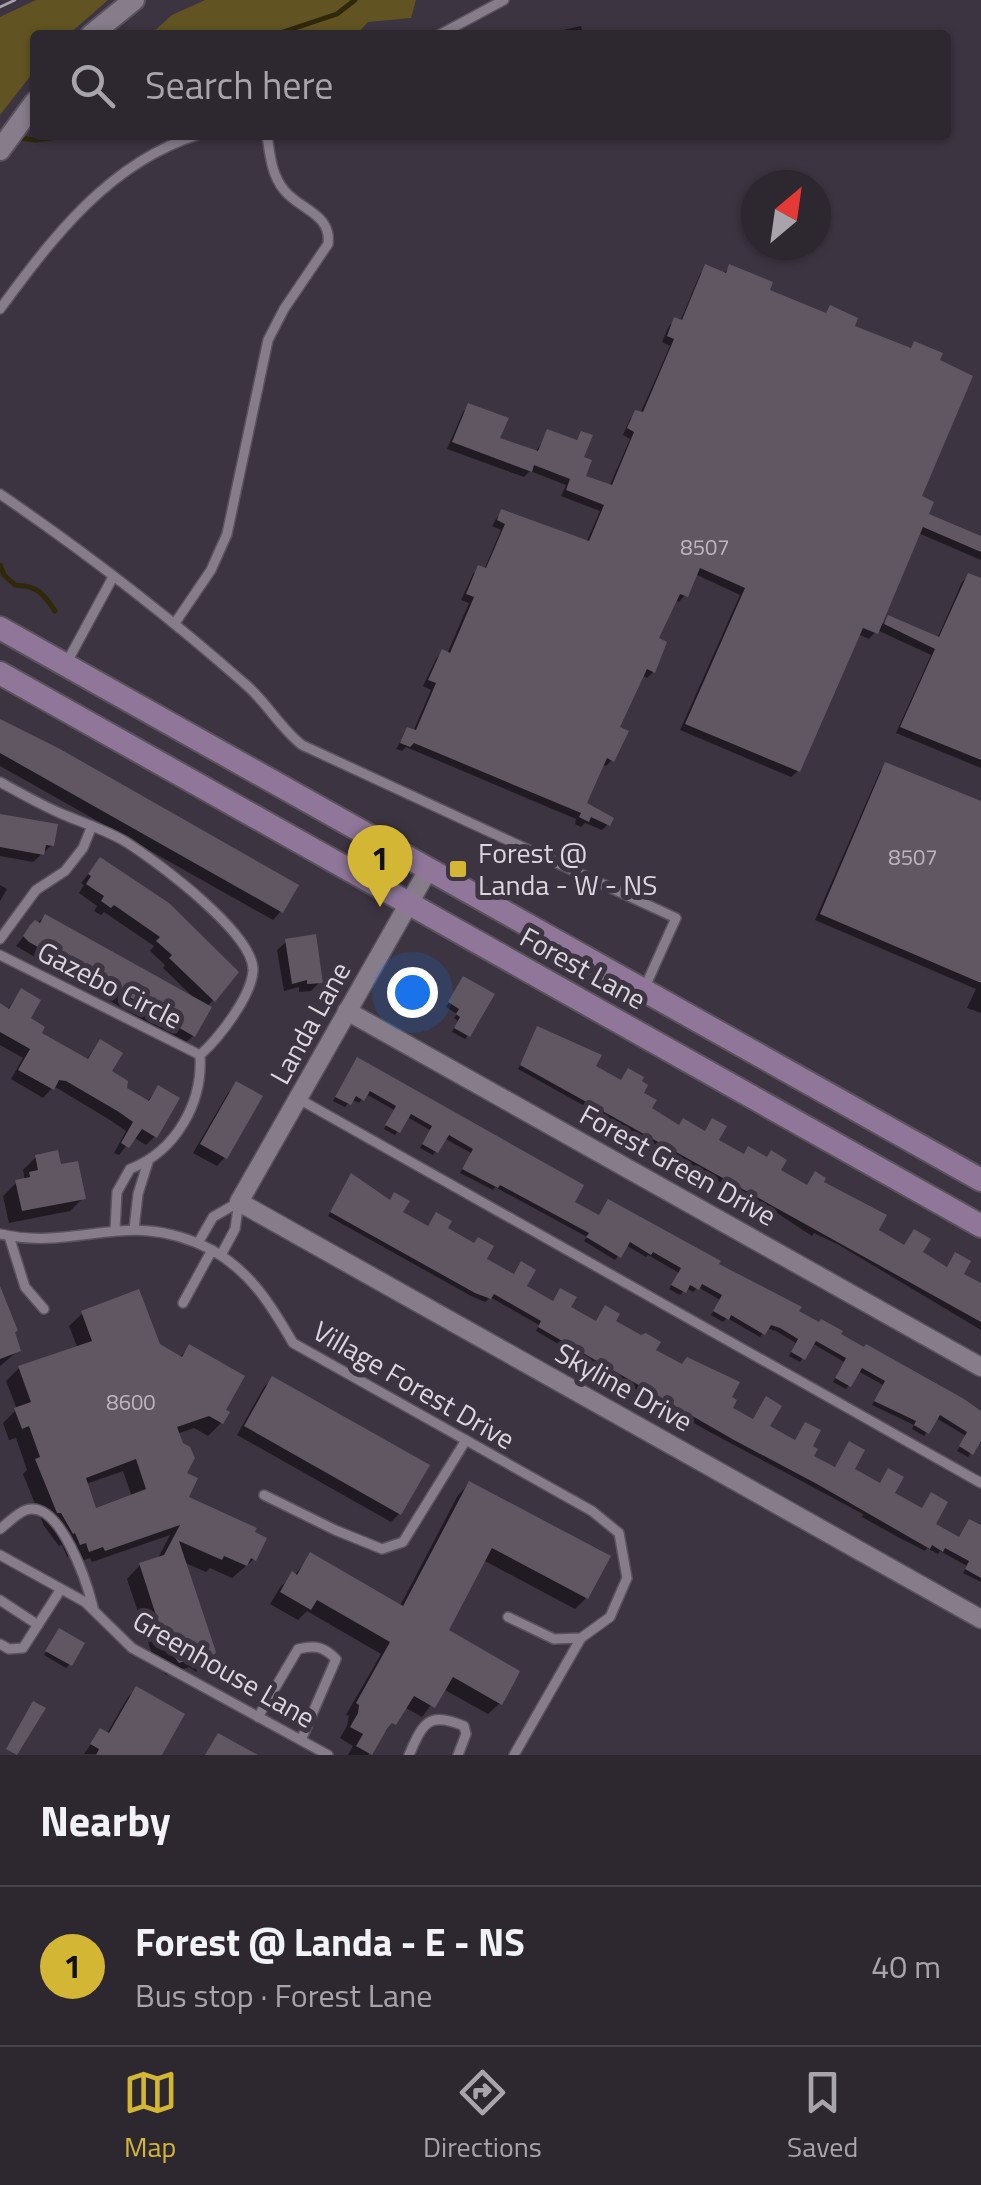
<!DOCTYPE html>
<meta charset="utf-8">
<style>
:root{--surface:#2d2730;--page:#352f38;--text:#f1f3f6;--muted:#a7a5ab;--line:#48444c;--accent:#d4b635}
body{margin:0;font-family:"Titillium Web",sans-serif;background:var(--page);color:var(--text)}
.compass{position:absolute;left:741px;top:170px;width:90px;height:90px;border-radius:50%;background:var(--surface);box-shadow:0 2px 8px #0004;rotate:29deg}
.you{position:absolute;left:412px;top:992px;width:35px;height:35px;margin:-25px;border:8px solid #fff;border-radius:50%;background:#1a73e8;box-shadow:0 0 0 15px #1a73e833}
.badge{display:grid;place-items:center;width:65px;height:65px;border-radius:50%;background:var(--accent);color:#111;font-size:32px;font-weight:700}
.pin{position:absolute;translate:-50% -82px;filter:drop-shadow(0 2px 5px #0008)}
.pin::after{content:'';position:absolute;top:52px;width:35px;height:30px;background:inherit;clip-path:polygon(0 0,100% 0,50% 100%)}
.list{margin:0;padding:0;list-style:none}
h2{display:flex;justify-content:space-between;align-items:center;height:130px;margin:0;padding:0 40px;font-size:42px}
h2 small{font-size:32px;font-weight:400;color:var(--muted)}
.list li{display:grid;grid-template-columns:65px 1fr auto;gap:30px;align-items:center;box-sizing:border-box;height:160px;padding:0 40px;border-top:2px solid var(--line)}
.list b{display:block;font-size:38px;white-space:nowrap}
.list p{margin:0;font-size:32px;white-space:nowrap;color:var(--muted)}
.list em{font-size:32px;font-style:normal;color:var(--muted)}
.icon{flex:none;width:55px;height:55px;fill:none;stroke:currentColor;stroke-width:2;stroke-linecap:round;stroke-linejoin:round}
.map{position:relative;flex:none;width:981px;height:1755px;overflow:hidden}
.search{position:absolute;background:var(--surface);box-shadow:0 2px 8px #0004;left:30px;right:30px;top:30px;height:110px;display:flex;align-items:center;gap:25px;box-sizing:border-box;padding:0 35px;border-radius:10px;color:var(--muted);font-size:38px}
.sheet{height:290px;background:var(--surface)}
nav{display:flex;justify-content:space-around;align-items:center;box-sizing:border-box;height:140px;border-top:2px solid var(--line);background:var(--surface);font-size:28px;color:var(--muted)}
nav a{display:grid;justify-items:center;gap:5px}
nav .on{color:var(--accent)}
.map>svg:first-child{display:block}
.green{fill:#615422}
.shadow{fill:#0007;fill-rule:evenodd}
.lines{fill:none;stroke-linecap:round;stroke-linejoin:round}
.stream{stroke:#2f2809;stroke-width:5}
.building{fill:#605763;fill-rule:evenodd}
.service-casing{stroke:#5a535d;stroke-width:12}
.minor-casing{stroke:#5a535d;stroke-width:21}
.tertiary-casing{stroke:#5a535d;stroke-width:24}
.secondary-casing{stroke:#5a535d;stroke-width:26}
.service{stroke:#867c8a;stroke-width:9}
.minor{stroke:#867c8a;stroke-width:18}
.tertiary{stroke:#867c8a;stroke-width:20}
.secondary{stroke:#90779a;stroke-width:22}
.tram{stroke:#aaa3ad;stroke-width:2.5}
.poi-dot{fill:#d4b635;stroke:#3c3440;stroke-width:4}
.labels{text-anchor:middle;stroke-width:10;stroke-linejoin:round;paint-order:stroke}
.number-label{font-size:22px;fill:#bdb6bf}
.poi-label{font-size:28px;fill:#dcd6de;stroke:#3c3440;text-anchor:start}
.street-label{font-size:28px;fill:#dcd6de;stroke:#3c3440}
</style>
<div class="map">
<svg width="981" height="1755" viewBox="0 0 981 1755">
<rect width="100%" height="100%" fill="#3c3440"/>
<g class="green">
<path d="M36,0H108L68,35H35V70L0,115V17Z"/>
<path d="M205,0H416L411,18L368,22L356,35H150L172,15Z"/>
</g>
<g class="shadow">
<path d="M581,26L583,35H546L549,33Z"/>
<path d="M706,267L723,274L730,267L767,291L824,315L830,308L852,327L908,350L914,344L918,497L926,515L981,538V560L918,533L877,629L889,618L937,639L962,582L969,575L981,581V768L896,733L931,655L877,630L869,639L858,634L798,771L791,777L680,730L740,595L695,574L685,595L679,602L674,599L656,640L653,672L647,678L642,675L617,728L612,760L606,766L601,764L584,804L608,824L602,830L585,823L581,827L575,824L576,819L406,747L402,751L396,749L408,730L413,732L431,690L423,686L436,659L442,652L447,654L469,603L461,600L473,574L479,568L484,570L501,530L492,526L496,519L502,512L586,543L600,511L561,496L566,485L530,471L524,477L447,449L463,412L469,406L497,440L535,453L548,432L576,440L582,434L583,477L609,487L630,439L623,435L630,419L636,413L640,414L670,346L662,342L669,326L675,320L680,322L700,274Z"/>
<path d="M0,723L281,911L273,920L0,766Z"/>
<path d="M886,765L981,804V1013L967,1008L976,989L815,920L880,771Z"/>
<path d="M0,817L52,845L33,862L0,856Z"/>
<path d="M100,860L236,972L207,1007L193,1036L184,1044L16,946L31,927L45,917L193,997L163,968L165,965L150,951L154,946L104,912L101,915L94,911L97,906L79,893L84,885L81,883Z"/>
<path d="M0,885L7,889L0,901Z"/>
<path d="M286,942L320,982L311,991L299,992V987L284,991L277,950Z"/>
<path d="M460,983L468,1035L465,1039L452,1032L458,1021L454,1018L457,1014L446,1007Z"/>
<path d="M21,991L27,1019L38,1034L86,1060L100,1042L109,1072L124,1090L147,1102L158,1088L155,1136L146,1145L133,1137L119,1155L114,1153L126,1131L110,1120L57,1088H52L43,1098L11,1079L23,1058L0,1045V1006L7,1010Z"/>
<path d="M538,1029L592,1067L640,1094L649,1109L679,1127L778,1171L806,1187L820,1183L875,1231L981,1286V1330L839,1245L814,1233L812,1236L760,1202L741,1196L709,1175L518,1069Z"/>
<path d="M354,1063L572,1203L598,1217L716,1265L981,1414V1443L978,1441L968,1457L957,1451L966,1436L936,1418L924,1436L912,1429L914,1425L872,1405L883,1385L858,1371L846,1389L833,1382L844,1362L812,1343L800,1362L789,1356L796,1343L776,1331L766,1328L760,1337L727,1318L723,1322L711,1315L720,1300L698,1287L693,1292L686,1288L680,1295L669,1289L679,1273L648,1255L646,1257L626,1245L615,1260L584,1241L587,1237L495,1187L493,1190L460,1173L471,1153L444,1138L433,1155L420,1148L430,1130L407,1117L395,1135L384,1129L394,1110L366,1094L359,1103L351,1099L345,1107L333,1101Z"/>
<path d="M237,1084L225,1157L217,1166L193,1153L228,1093Z"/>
<path d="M36,1157L59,1167L83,1198L70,1211L9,1223L3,1196L16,1183L25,1181L23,1170Z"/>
<path d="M348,1179L428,1228L444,1229L484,1260L552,1303L557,1294L568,1308L595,1324L613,1322L728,1398L730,1409L809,1447L811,1457L834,1470H852L958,1540L981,1528V1582L963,1573L967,1566L940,1551L938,1554L927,1548L925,1551L896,1536L862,1517L863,1514L706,1430L536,1331L539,1325L490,1297L485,1302L471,1296L328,1216Z"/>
<path d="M0,1288L18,1351L0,1366Z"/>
<path d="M83,1313L179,1358L190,1347L222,1411L221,1423L208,1436L194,1428L177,1434L186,1498L254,1559L232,1578L210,1568L206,1572L183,1562L209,1658L196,1672L189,1667L166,1675L154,1660L127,1579L140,1565L157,1560L170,1535L92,1562L90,1558L76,1563L73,1555L67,1557L62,1545L59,1546L44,1526L23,1474L27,1470L16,1438L9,1440L3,1423L17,1409L6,1381L19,1368L78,1349L69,1326ZM123,1471L132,1497L94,1511L86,1484Z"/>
<path d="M272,1379L399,1514L391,1522L237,1435L264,1387Z"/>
<path d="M469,1484L586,1598L575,1609L483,1560L446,1631L500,1703L488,1714L443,1689L422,1717L404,1707L368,1755H348L353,1746L340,1738L347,1726L349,1716L346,1715L381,1654L307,1611L298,1620L270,1604L281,1586L294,1576L311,1555L400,1606L458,1495Z"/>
<path d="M56,1634L70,1664L66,1668L44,1655Z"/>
<path d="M136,1689L159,1755L84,1754L100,1731L106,1735L128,1697Z"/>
</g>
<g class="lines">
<g class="stream">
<path d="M274,35L337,14L355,0"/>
<path d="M18,138L35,140L73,135"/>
<path d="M0,565L4,575L15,585C38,586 43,593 55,611"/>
</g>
</g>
<g class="building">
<path d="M705,264L726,273L729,264L773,282L770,290L826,313L830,305L858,318L855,326L911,348L914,341L943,353L940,360L973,376L922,496L934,502L929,514L981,536V552L923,527L878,634L863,628L800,772L685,724L745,588L700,568L688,597L680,594L659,638L667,642L655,673L647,669L620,727L629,731L614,762L607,758L587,803L614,818L610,826L591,817L589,822L579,817L581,813L414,743L410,747L400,743L407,727L416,730L436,683L428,680L442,649L450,653L474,597L466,594L478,565L486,568L505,524L497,520L501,509L589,541L604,505L566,490L570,479L534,465L532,472L452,442L468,403L509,418L500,438L538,451L547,429L577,440L581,431L593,435L584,457L592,460L586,476L612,485L634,432L627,428L635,410L643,412L674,339L667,336L674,317L682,320Z"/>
<path d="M968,573L981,578V760L900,727L935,649L884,624L888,615L939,637Z"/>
<path d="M0,719L60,749L299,885L283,913L0,753Z"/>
<path d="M885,762L981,801V983L820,914Z"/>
<path d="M0,814L58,824L54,846L46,845L44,855L0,847Z"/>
<path d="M100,857L169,903L239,972L215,1002L169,958L172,955L156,941L160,937L114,905L111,908L101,901L104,896L86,884L91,876L88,874Z"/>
<path d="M45,914L212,1007L195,1037L171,1023L173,1021L29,942L23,936L30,925L35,920L40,923Z"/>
<path d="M316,934L323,983L307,984V980L292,984L285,939Z"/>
<path d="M463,976L495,994L470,1037L454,1028L460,1017L456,1014L459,1009L448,1002Z"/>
<path d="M21,988L41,1000L31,1018L45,1027L42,1033L88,1059L100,1039L123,1053L112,1071L128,1081L127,1088L149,1101L158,1085L180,1098L157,1138L142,1129L129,1148L121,1143L133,1122L119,1112L66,1081L59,1080L54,1090L18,1070L30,1049L0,1032V1003L9,1009Z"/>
<path d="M537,1026L602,1055L596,1066L621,1080L628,1068L644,1077L642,1081L648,1085L644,1093L657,1100L652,1108L679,1125L683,1118L705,1131L712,1118L727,1126L719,1140L744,1154L748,1146L767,1157L771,1150L787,1160L781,1170L807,1185L815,1171L826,1178L824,1182L887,1215L879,1230L904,1245L914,1229L931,1239L923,1252L947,1267L955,1252L971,1261L964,1274L981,1283V1322L520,1065Z"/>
<path d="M357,1057L584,1185L575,1202L599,1215L608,1199L721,1261L719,1264L802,1307L799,1311L819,1322L821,1319L843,1331L841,1334L864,1347L866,1344L964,1399L981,1411V1441L973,1455L959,1446L967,1432L940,1415L929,1434L914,1425L916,1421L874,1401L885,1381L862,1368L851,1387L835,1378L846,1358L816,1341L805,1360L791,1352L798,1339L780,1328L771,1325L765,1335L731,1315L729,1320L713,1311L722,1295L702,1284L699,1290L690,1285L686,1293L671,1285L681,1268L653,1252L651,1255L630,1242L621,1258L586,1237L589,1233L500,1185L498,1188L462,1169L473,1149L449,1135L438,1153L422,1144L432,1126L411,1114L400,1133L385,1125L396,1106L370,1091L364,1101L356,1096L351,1105L335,1097Z"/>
<path d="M236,1081L263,1096L227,1159L200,1144Z"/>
<path d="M58,1150L61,1164L78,1161L86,1199L22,1211L15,1180L30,1177L29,1172L38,1170L35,1155Z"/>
<path d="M351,1173L390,1200L394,1192L410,1201L403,1212L428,1226L436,1212L452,1221L448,1228L474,1243L478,1237L494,1246L487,1259L514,1274L521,1261L536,1270L527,1286L553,1301L560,1288L577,1297L571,1307L596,1321L605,1305L620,1314L616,1321L641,1335L646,1333L661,1342L656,1350L682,1364L687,1357L740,1382L732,1397L737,1400L733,1408L753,1419L766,1396L782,1406L770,1426L795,1440L805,1422L821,1430L813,1446L818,1449L814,1456L835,1467L849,1441L865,1450L855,1469L880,1483L888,1468L904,1477L895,1493L922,1508L931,1492L948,1502L936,1524L959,1537L969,1519L981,1525V1578L965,1569L969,1561L945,1548L943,1552L932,1545L930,1549L817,1484L734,1440L538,1327L541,1321L494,1294L491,1299L475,1293L330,1212Z"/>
<path d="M0,1286L18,1331L15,1332L21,1351L0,1359Z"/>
<path d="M139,1289L160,1344L182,1357L189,1344L245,1376L226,1410L230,1412L223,1424L209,1416L177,1427L183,1443L190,1447L195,1458L187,1473L198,1478L189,1497L257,1528L255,1532L267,1538L256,1561L251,1558L247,1566L224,1556L222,1560L179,1541L216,1652L211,1660L203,1655L179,1663L166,1646L139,1563L164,1555L180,1525L105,1551L103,1547L89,1552L86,1543L80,1545L75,1533L73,1534L61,1513H57L35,1459L40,1457L29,1426L22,1429L14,1408L31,1402L18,1366L92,1341L81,1311ZM136,1459L146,1489L96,1508L86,1478Z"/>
<path d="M272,1376L430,1465L401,1515L244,1426Z"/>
<path d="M469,1481L611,1556L588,1599L492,1548L449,1630L520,1671L513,1685L502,1705L453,1677L435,1708L414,1696L396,1725L392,1723L387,1729L372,1755L356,1746L363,1734L350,1727L358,1713L359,1705L356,1703L390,1642L317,1600L311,1610L280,1592L292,1571L297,1575L310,1552L403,1606Z"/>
<path d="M59,1628L85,1643L72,1666L45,1651Z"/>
<path d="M136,1686L185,1714L162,1755H96L99,1749L90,1744L100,1728L109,1733Z"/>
<path d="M33,1701L46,1708L17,1755L6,1749Z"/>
<path d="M218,1733L258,1755H205Z"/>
</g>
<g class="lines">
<defs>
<g id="service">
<path d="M439,35L504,0"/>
<path d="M0,309C53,237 109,163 197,135"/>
<path d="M0,494C85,552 167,615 244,683C266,701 279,727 302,745L676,918L645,987"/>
<path d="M175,623L211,570L227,534L268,340L284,309L328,244C332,214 300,210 284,190C271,174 270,154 267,135"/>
<path d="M67,662L113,577"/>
<path d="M0,782C20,793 41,805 62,814C83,823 106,830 126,842C156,861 255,934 253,971C251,997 219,1038 200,1055C203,1103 176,1151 130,1169L117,1192L115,1230"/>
<path d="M0,939L36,890L65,871L83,848L92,826"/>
<path d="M0,955L200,1055"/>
<path d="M299,1099L981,1483"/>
<path d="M134,1229L138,1194L148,1162"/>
<path d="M0,1234C79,1252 129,1206 212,1250"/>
<path d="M9,1236L25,1287L44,1309"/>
<path d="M198,1243L213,1217L239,1202"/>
<path d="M221,1255L235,1229L239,1202"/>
<path d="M183,1303L212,1250C251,1272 271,1305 293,1343L592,1511L619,1533L627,1578L610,1617L581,1638L554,1639L508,1617"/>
<path d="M264,1495L335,1530L382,1549L403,1542L466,1440"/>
<path d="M0,1529C7,1524 17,1513 26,1510C60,1499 87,1583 93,1607"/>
<path d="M0,1555L85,1602L132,1648L328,1755"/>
<path d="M0,1600L38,1625"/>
<path d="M0,1644L9,1649L23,1648L61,1589"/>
<path d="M258,1717L298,1649C315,1645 323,1646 336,1659L301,1740"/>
<path d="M409,1755C423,1723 428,1711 464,1726L466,1734L458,1755"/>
<path d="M514,1755L581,1638"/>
</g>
<g id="minor">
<path d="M428,870L239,1202L981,1619"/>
<path d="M347,1011L981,1367"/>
</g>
<g id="tertiary">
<path d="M91,35L134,0"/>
<path d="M0,150L35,102"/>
</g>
<g id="secondary">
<path d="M0,628L981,1180"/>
<path d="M0,673L981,1226"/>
</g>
</defs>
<use href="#service" class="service-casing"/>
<use href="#minor" class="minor-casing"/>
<use href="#tertiary" class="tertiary-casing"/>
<use href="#secondary" class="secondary-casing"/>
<use href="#service" class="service"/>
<use href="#minor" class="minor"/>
<use href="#tertiary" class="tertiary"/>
<use href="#secondary" class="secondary"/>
<path class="tram" d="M0,7L15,0"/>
</g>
<rect class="poi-dot" x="448" y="859" width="20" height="20" rx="5"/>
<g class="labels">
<g class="number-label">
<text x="705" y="555">8507</text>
<text x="913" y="865">8507</text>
<text x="131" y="1410">8600</text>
</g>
<g class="poi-label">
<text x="478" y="863">Forest @<tspan x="478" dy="32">Landa - W - NS</tspan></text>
</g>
<g class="street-label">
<text transform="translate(583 968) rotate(29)" y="10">Forest Lane</text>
<text transform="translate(110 985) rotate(27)" y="10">Gazebo Circle</text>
<text transform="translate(310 1023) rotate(-61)" y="10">Landa Lane</text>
<text transform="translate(678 1165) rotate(29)" y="10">Forest Green Drive</text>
<text transform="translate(414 1385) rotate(30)" y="10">Village Forest Drive</text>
<text transform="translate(624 1387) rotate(29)" y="10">Skyline Drive</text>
<text transform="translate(224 1669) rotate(30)" y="10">Greenhouse Lane</text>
</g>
</g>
</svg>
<svg class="compass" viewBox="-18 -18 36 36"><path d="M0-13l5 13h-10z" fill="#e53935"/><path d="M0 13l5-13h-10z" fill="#a7a5ab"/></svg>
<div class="you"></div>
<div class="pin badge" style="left:380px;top:907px">1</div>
<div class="search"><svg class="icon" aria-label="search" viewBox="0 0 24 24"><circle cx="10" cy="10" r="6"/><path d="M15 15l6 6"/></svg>Search here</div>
</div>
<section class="sheet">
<h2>Nearby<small></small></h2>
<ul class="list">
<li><span class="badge">1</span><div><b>Forest @ Landa - E - NS</b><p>Bus stop · Forest Lane</p></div><em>40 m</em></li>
</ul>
</section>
<nav>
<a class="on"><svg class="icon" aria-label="map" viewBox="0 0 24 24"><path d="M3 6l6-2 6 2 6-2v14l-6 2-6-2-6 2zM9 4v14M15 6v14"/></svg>Map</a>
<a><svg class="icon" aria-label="directions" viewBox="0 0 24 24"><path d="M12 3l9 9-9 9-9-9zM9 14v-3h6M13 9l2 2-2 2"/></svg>Directions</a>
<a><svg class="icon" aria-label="saved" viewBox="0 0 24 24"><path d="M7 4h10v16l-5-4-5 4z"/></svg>Saved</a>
</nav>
